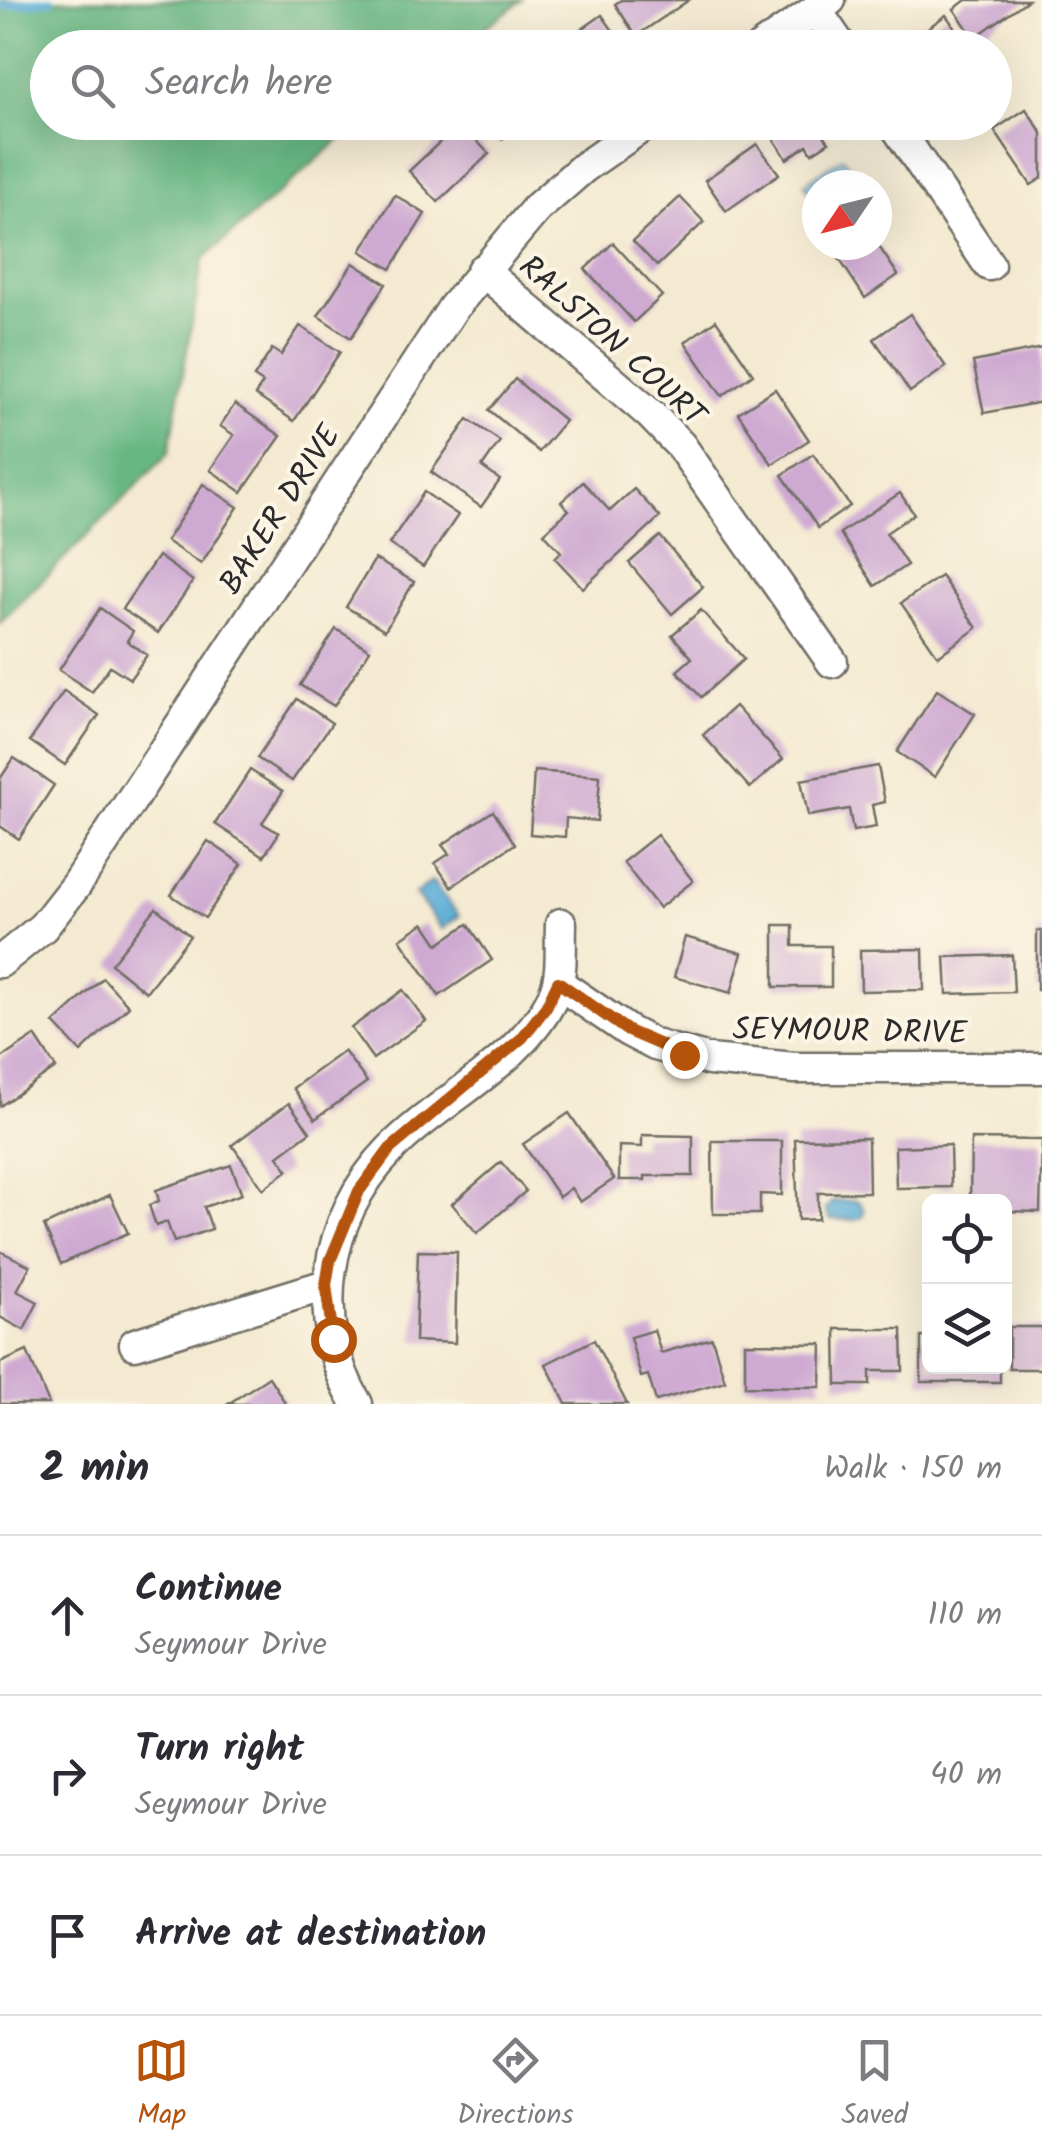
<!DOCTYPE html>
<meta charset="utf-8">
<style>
:root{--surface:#fff;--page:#f2f2f3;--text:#2b2b33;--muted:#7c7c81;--line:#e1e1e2;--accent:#b45309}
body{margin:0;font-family:Kalam,sans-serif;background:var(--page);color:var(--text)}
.controls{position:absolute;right:30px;bottom:30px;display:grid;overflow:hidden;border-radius:15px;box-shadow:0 10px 40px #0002}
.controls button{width:90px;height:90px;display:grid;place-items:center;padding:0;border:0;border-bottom:2px solid var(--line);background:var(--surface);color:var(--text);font:50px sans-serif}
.compass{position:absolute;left:802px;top:170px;width:90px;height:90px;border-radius:50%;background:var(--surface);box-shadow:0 10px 40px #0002;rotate:235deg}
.stop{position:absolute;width:30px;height:30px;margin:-22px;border:8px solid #b45309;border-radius:50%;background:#fff}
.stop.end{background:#b45309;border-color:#fff;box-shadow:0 2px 10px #0008}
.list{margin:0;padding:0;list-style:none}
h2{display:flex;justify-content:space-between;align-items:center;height:130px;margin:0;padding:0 40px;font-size:42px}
h2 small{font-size:32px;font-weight:400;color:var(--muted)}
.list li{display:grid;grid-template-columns:65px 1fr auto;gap:30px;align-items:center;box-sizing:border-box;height:160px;padding:0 40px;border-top:2px solid var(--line)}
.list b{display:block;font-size:38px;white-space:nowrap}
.list p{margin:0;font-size:32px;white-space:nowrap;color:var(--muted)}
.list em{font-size:32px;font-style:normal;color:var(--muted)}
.icon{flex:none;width:55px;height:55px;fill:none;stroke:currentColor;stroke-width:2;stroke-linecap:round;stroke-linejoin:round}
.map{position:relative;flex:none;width:1042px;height:1404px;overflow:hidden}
.search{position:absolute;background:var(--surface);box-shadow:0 10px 40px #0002;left:30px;right:30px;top:30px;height:110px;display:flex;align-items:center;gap:25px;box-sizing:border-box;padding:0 35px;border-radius:55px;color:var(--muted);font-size:38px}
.sheet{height:610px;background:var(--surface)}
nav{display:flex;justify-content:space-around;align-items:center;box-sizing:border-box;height:140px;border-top:2px solid var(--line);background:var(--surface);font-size:28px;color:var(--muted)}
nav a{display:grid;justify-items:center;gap:5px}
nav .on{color:var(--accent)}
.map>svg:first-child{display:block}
.forest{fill:#67b783;stroke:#497157;stroke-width:2.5}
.water{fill:#5cadd7;stroke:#446c81;stroke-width:2.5}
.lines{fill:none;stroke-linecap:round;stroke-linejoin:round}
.stream{stroke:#5cadd7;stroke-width:9}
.building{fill:#cea9d2}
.minor-casing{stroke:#716e65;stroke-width:35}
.minor{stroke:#fff;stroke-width:30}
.route{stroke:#b45309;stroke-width:12}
.labels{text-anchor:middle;stroke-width:8;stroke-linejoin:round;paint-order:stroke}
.street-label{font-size:32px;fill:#2b2b2b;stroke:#fcf5e5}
</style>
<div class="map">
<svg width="1042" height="1404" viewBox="0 0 1042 1404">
<rect width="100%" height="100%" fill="#fcf5e5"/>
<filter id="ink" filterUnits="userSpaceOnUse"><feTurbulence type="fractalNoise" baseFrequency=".01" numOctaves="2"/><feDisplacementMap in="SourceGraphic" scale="20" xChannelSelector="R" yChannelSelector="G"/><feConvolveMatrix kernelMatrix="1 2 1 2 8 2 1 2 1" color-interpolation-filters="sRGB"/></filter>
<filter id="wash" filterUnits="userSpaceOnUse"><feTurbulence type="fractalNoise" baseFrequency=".0048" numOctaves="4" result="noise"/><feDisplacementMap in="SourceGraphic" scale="40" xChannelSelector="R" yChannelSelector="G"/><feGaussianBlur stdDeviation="2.25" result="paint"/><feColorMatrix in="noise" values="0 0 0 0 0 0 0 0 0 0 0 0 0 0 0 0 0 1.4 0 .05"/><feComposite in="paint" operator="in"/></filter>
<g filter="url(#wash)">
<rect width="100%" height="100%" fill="#f4ead1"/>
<path class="forest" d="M0,0H522L459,47L48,48V122L359,123L203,259L169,453L0,623Z"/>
<g class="water">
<path d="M843,157L856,176L843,185H817V203L804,184Z"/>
<path d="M432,881L459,916L442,929L415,894Z"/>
<path d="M834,1200L858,1201L864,1209L863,1216L855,1220L830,1219L825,1209Z"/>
</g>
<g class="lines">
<path class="stream" d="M0,6L50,0"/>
</g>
<g id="blocks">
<g class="building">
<path d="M621,0H689L636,36L615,4Z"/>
<path d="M966,0H1028L974,38L954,9Z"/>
<path d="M602,15L625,48H555Z"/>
<path d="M946,15L966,44L962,48H900Z"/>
<path d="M1026,109L1042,133V178L1031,185L994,130Z"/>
<path d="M490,122H526L502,139Z"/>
<path d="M777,122H840L823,134L829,142L812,153L807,145L787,159L767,129Z"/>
<path d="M460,123L489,154L438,202L409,171Z"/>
<path d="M757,144L779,174L726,211L705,180Z"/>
<path d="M395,195L425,214L391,269L361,251Z"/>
<path d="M680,197L704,222L657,266L633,241Z"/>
<path d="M613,243L662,296L634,322L585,269Z"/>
<path d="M830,245H878L898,275L865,298Z"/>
<path d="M353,263L386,284L351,338L318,316Z"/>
<path d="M910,314L946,367L910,392L874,339Z"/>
<path d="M716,320L753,374L722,396L685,342Z"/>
<path d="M300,326L340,352L294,421L255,395L263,383L254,377L272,349L281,355Z"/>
<path d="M1042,348V402L984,413L973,362Z"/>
<path d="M515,379L565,421L539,452L489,410Z"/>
<path d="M775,389L809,440L772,464L738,413Z"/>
<path d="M235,404L281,436L242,492L210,470L234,435L220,426Z"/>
<path d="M468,419L500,441L482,467L500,480L481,507L431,472Z"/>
<path d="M813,454L850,506L818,528L782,475Z"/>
<path d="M583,482L610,511L634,489L660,517L583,588L555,558L561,552L544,533L569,510L561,502Z"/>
<path d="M203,484L238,507L201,564L166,541Z"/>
<path d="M424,492L458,515L423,567L389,544Z"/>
<path d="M900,493L914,514L886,533L907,565L875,586L840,533Z"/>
<path d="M660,536L703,587L672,614L629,563Z"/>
<path d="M158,556L193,581L158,633L122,609Z"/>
<path d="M375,559L414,582L385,630L346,607Z"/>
<path d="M941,576L977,628L938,656L901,603Z"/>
<path d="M100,608L133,631L127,641L147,655L130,679L110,666L92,692L59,670Z"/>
<path d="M701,610L744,659L701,697L677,671L692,658L672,635Z"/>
<path d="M336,629L370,650L334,706L300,685Z"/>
<path d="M937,690L975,714L935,777L897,752Z"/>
<path d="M64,691L99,715L65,765L30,741Z"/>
<path d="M297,699L332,723L292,781L257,758Z"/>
<path d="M735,706L783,759L750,788L703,735Z"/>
<path d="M14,758L54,785L19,839L0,826V779Z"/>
<path d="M878,766L885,802L872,805L876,827L853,831L849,809L808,816L801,780Z"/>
<path d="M250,770L283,791L262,823L279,833L264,856L215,824Z"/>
<path d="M534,771L600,776L597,821L566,818L565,837L530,834Z"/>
<path d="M493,811L515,844L451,887L435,863L449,854L442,845Z"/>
<path d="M657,835L693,881L659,908L623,862Z"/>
<path d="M208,841L242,864L205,918L171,895Z"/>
<path d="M156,908L190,936L146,992L111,964Z"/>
<path d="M424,923L438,944L468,924L492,960L439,996L400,939Z"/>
<path d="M774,925H793V946H831V987H774Z"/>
<rect x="1037" y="931" width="5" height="59"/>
<path d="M685,937L742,953L731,993L674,977Z"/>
<path d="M923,949L924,990L861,991L860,950Z"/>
<path d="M1012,955L1014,992L947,994L945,957Z"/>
<path d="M103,978L129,1006L81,1052L54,1023Z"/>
<path d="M403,990L426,1021L373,1059L351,1028Z"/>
<path d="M35,1036L56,1068L0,1106V1059Z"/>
<path d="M344,1051L367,1082L315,1119L293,1088Z"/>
<path d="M289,1103L310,1132L278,1156L288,1170L263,1189L232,1145Z"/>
<path d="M569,1113L614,1179L580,1202L571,1188L559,1197L523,1144Z"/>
<path d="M642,1135L693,1136V1176H645V1180H619V1146L642,1147Z"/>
<path d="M868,1138L869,1192L818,1193V1219L798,1220L795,1139Z"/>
<path d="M971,1139L1042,1140L1040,1212L1004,1211V1202H970Z"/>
<path d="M712,1141H782V1195L760,1194V1214H713Z"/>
<path d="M950,1145L951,1187L896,1188L895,1147Z"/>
<path d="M501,1162L526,1191L477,1233L452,1204Z"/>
<path d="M231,1165L242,1194L204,1207L212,1229L174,1242L167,1222L156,1226L149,1205L159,1201L156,1190Z"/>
<path d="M110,1195L128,1233L61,1264L44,1226Z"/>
<path d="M0,1251L30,1266L17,1291L38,1302L24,1330L0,1317Z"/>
<path d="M418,1251L457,1252L455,1343L415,1341Z"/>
<rect x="1009" y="1327" width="33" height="42"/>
<path d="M836,1329H902L903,1371H870V1385H837Z"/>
<path d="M654,1330L661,1353L712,1338L725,1381L656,1401L648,1375L641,1377L630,1337Z"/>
<path d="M921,1337H930V1366H1000V1382H921Z"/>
<path d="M594,1340L627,1404H566L546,1364Z"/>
<path d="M745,1343L822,1344L821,1387L745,1386Z"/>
<path d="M27,1351L49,1404H0V1363Z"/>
<path d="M269,1377L286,1404H228Z"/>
</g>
</g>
</g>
<g filter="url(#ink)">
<use href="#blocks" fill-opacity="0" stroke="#716e65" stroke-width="2.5"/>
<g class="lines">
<defs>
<g id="minor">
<path d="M816,10L842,48"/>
<path d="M760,48L830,0"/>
<path d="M893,122L989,265"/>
<path d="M482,270L650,414L681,446L832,662"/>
<path d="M0,962L43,927L76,885L453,308L536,209L583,168L649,122"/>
<path d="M558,983L628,1031L655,1045L709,1060L795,1068H1042"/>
<path d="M135,1344L326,1285"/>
<path d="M357,1404C308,1322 324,1218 390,1150C439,1099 526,1061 555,992C563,972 560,946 561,924"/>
</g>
</defs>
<use href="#minor" class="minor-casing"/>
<use href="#minor" class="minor"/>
</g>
</g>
<g class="lines" filter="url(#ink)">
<path class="route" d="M333,1339L326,1285L330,1261L359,1191L390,1149L522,1038L546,1007L558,982L628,1031L684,1055"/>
</g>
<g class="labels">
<g class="street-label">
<text transform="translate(613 340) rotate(42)" y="11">RALSTON COURT</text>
<text transform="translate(279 509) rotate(-57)" y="11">BAKER DRIVE</text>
<text transform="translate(850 1030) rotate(1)" y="11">SEYMOUR DRIVE</text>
</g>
</g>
</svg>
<div class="controls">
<button><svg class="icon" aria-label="locate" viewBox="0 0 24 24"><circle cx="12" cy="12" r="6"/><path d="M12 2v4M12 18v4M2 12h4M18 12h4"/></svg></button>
<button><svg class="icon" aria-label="layers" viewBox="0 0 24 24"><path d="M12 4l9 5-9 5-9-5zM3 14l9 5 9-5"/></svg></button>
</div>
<svg class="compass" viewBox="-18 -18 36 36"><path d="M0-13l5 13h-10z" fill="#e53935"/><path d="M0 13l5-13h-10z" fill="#7c7c81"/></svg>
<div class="stop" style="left:333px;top:1339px"></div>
<div class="stop end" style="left:684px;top:1055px"></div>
<div class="search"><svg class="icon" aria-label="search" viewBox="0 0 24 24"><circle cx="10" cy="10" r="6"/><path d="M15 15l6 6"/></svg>Search here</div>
</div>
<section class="sheet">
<h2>2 min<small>Walk · 150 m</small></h2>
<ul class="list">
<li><svg class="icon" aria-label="ahead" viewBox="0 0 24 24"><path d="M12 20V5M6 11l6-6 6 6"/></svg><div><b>Continue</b><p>Seymour Drive</p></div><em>110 m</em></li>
<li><svg class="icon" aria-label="right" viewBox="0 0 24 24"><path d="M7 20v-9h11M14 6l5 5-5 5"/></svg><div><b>Turn right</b><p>Seymour Drive</p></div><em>40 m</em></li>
<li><svg class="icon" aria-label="arrive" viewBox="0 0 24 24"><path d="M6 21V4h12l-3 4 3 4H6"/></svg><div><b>Arrive at destination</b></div></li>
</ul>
</section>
<nav>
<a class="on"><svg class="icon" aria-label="map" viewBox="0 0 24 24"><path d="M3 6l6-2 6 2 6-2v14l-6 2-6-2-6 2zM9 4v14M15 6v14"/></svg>Map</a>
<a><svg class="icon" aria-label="directions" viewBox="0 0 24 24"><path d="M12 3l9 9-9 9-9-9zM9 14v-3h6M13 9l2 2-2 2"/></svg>Directions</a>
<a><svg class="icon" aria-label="saved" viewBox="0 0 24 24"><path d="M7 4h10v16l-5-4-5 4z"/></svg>Saved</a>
</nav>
